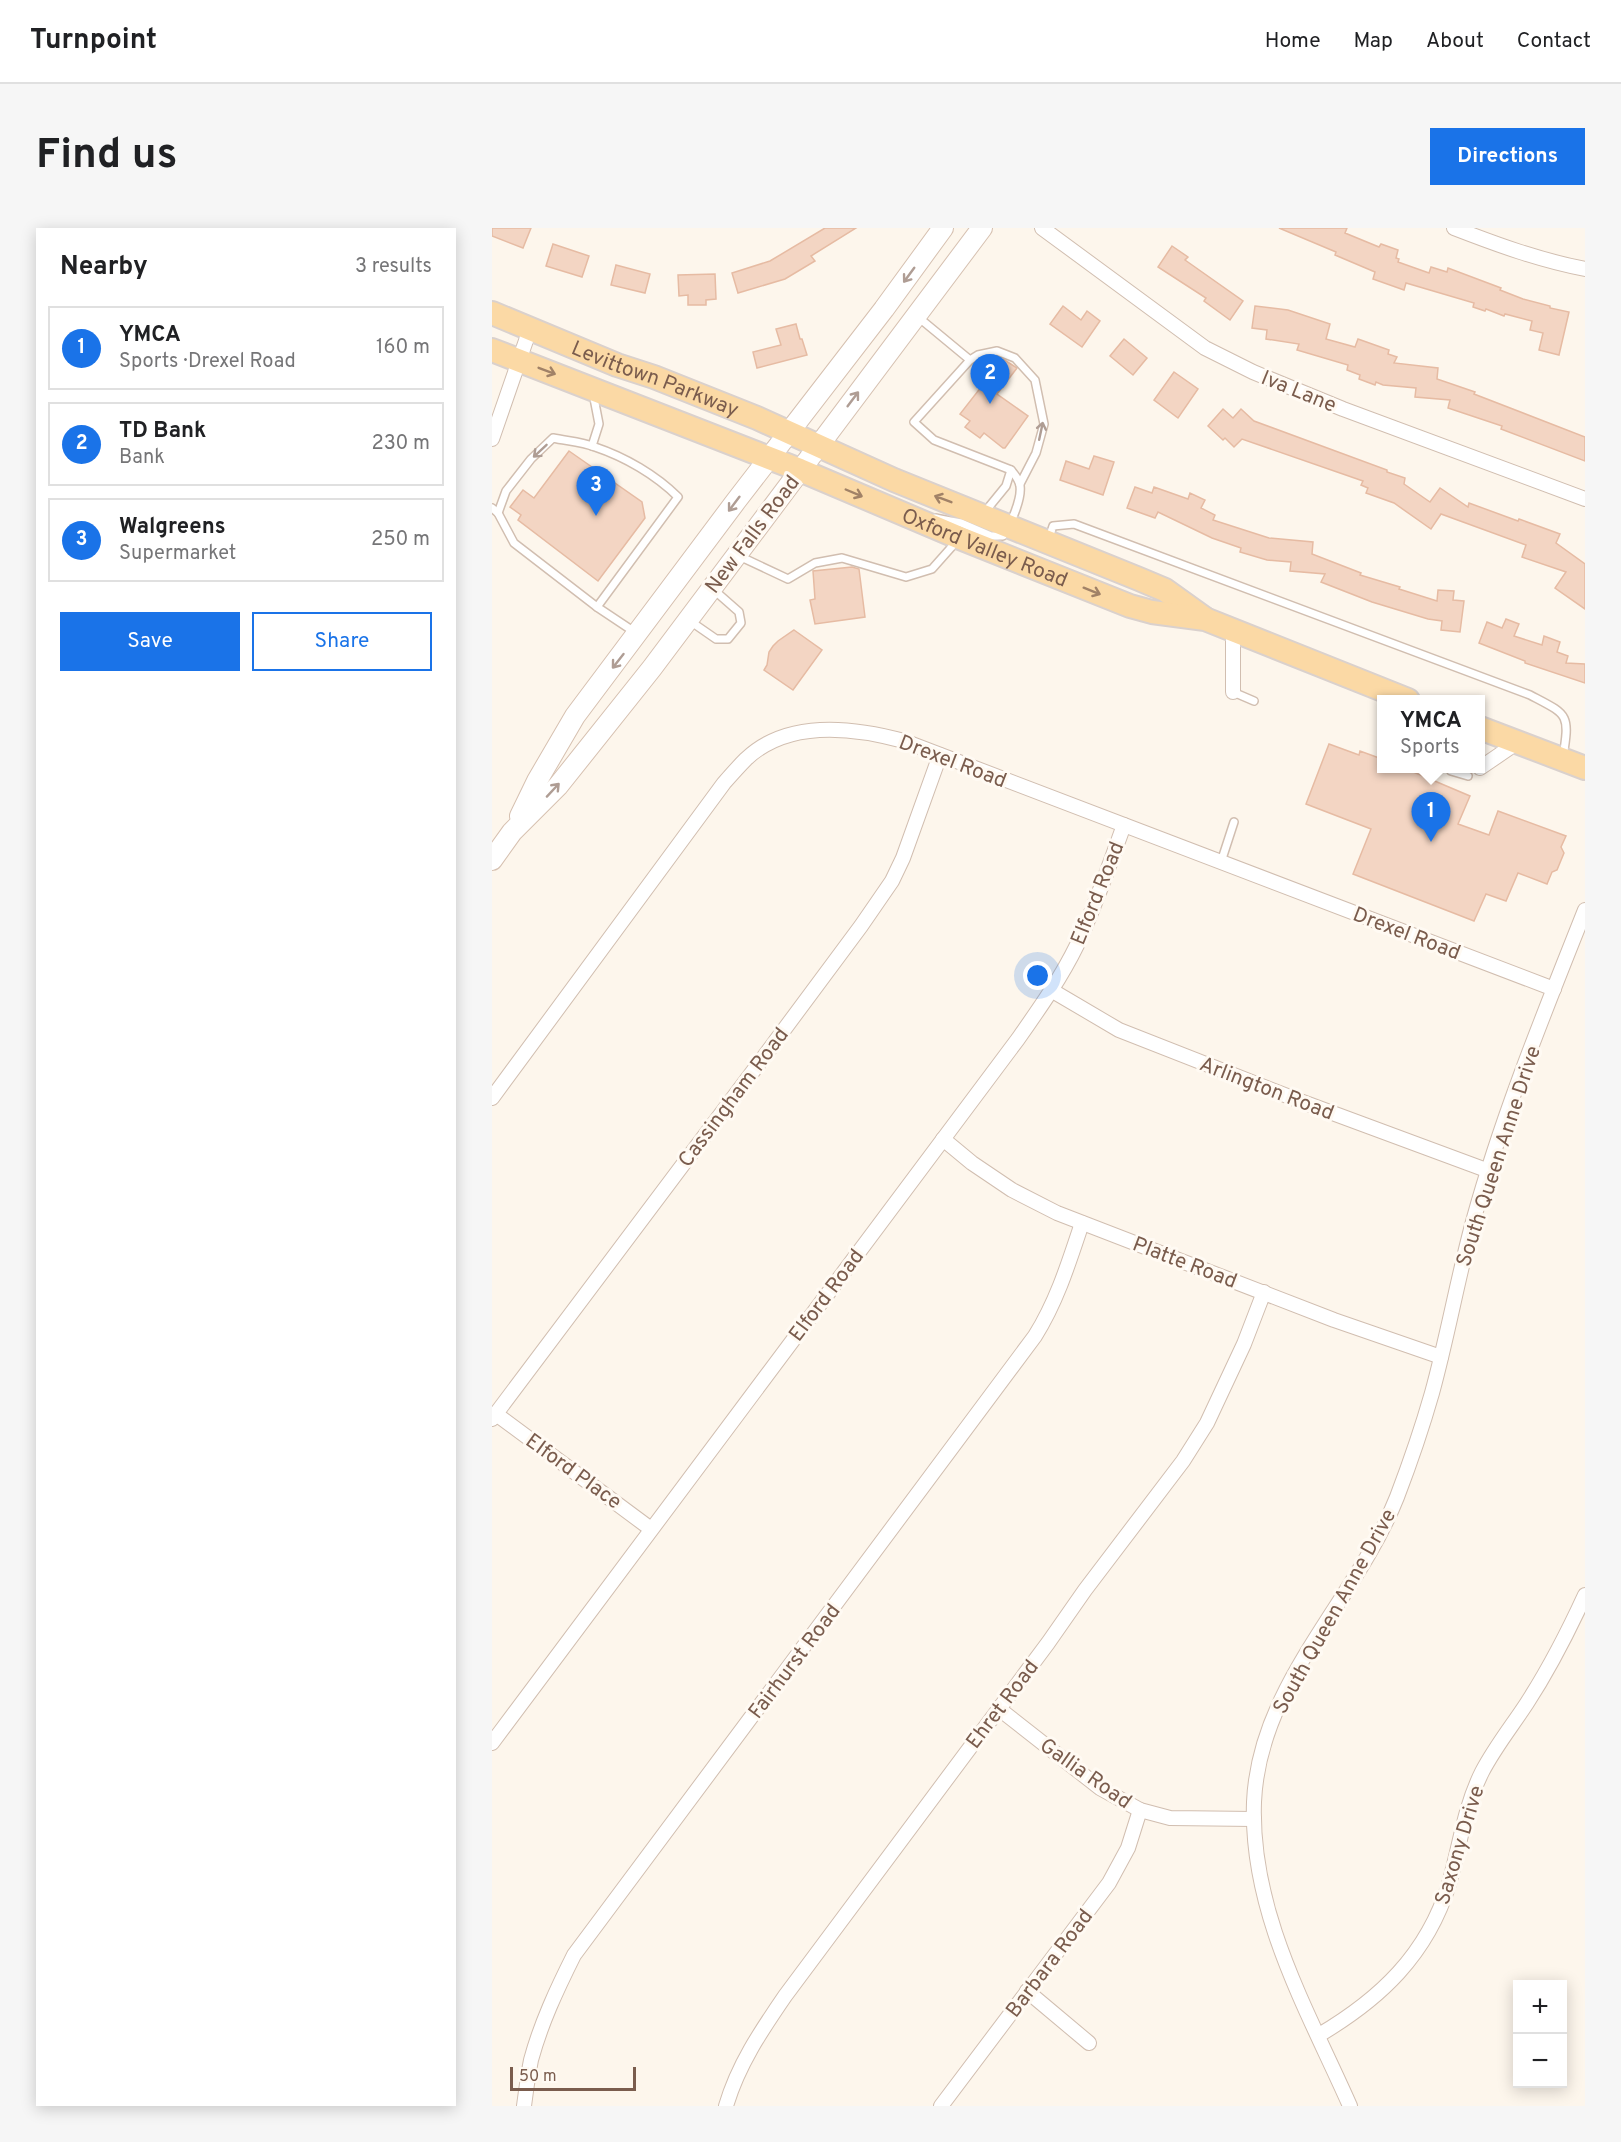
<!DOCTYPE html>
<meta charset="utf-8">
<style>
:root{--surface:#fff;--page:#f6f6f6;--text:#202124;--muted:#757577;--line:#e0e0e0;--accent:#1a73e8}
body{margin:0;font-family:Overpass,sans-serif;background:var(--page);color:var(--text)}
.controls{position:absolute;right:18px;bottom:18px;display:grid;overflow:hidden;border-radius:0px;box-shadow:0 3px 15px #0003}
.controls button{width:54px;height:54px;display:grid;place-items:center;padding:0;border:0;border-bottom:2px solid var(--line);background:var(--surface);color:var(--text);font:30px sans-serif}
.scale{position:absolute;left:18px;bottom:15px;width:126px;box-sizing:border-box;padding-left:6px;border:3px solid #7a5c4d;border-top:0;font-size:16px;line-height:21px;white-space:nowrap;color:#7a5c4d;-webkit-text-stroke:4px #fffaf3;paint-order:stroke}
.you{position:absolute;left:546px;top:748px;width:21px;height:21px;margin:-15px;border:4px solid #fff;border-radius:50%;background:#1a73e8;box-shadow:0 0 0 9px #1a73e833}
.badge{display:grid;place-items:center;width:39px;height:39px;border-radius:50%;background:var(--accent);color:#fff;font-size:20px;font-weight:700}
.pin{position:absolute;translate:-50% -50px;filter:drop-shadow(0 2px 3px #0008)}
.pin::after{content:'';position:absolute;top:32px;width:21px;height:18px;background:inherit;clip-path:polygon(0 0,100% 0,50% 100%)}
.popup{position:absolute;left:885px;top:467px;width:108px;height:78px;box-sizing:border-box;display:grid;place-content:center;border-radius:0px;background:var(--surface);filter:drop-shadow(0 2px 4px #0005);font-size:20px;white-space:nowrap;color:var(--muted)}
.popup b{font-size:22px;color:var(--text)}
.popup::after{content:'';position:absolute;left:50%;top:100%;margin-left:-12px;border:12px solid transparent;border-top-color:var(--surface)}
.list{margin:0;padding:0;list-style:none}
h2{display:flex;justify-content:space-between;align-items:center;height:78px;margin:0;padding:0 24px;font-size:26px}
h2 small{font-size:20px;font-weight:400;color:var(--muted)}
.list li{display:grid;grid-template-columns:39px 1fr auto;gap:18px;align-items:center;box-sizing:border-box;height:84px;margin:0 12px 12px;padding:0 12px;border:2px solid var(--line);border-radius:0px}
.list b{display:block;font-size:22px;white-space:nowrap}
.list p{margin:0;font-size:20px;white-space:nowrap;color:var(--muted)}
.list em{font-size:20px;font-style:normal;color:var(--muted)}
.actions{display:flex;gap:12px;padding:18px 24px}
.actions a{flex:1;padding:14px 0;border:2px solid var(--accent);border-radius:0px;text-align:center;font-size:21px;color:var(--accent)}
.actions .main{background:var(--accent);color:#fff}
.map{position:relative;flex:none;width:1093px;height:1878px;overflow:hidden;border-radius:0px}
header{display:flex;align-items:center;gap:36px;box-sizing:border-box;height:84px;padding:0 30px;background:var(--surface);border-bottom:2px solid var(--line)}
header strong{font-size:28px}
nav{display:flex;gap:33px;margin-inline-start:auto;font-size:21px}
.intro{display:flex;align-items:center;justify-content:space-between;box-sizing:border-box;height:144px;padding:0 36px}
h1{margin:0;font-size:42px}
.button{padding:15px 27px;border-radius:0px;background:var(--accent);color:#fff;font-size:21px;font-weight:700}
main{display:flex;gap:36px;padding:0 36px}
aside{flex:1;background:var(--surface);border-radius:0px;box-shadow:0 3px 15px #0003}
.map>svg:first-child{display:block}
.building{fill:#f3d5c3;stroke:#e6bba3;stroke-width:1.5}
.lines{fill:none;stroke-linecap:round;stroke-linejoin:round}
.lane-casing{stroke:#d1beb0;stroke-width:10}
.street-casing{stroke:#d1beb0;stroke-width:16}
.secondary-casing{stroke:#d6c0b0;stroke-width:22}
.primary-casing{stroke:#dad1cd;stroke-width:26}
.lane{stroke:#fff;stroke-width:7}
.street{stroke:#fff;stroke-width:14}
.secondary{stroke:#fff;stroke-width:20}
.primary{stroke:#fbd9a5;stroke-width:22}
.oneway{stroke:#af9d94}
.oneway2{stroke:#a18267}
.labels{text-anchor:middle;stroke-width:6;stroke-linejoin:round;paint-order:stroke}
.street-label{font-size:21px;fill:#7a5c4d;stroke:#fffaf3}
</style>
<header>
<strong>Turnpoint</strong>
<nav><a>Home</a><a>Map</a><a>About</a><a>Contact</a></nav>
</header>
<div class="intro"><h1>Find us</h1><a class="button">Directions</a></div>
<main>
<aside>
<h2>Nearby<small>3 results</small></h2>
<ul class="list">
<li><span class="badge">1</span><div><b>YMCA</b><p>Sports · Drexel Road</p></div><em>160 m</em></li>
<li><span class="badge">2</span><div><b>TD Bank</b><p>Bank</p></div><em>230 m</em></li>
<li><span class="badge">3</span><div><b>Walgreens</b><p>Supermarket</p></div><em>250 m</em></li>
</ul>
<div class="actions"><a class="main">Save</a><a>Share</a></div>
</aside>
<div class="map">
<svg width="1093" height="1878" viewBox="0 0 1093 1878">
<rect width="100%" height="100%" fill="#fdf6ec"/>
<g class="building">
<path d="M0,0H39L31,20L0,8Z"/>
<path d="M333,0H364L319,28L323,33L293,51L246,65L240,45L278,33Z"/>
<path d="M787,0H855L853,5L887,19L889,16L906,22L904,30L907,31L906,34L937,45L939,39L955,44L956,40L1009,60L1008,62L1031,71L1058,78V80L1077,84L1067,127L1047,122L1051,105L1038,102L1040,93L1013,86L1012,88L994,81L993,83L981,79L982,75L914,55L912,62L881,51L883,44L843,27L844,24Z"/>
<path d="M61,16L97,28L90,49L54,38Z"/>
<path d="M680,18L696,29L693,32L751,73L738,92L712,73L714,70L666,39Z"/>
<path d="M124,37L158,46L153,65L119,57Z"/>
<path d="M223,46L224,71L214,72V77H196V67L187,68L186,47Z"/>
<path d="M571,78L589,92L595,83L608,93L590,119L558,96Z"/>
<path d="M763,78L796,82L838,96L834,111L863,119L866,111L897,122L896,126L905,129L902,135L946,140L945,151L983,164L982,166L1093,209V233L1009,201L1010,198L956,180L958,172L923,169L924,160L891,157L884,154L883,157L867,151L868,147L855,142L856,137L805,122L807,116L774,111L775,102L760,100Z"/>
<path d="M304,96L308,111H310L315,127L265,140L261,124L289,117L284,101Z"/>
<path d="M632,111L655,130L641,147L618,128Z"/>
<path d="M511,131L525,140L505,166L536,188L513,220H511L492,205L488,210L473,199L478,193L468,186Z"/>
<path d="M682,144L706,161L686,190L662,172Z"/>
<path d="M731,181L741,190L749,181L762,193L895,242V244L913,250L912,256L938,274L948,260L976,279L977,275L1026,293L1027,291L1068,306L1064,315L1093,336V381L1063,360L1074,344L1030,329L1034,317L949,286L939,301L902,275L874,265L876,260L869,257L871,253L750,211L742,219L733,210L731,212L716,198Z"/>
<path d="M77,223L150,274L153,290L106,353L26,292L29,287L18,279L31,262L42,270Z"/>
<path d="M602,228L622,234L611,267L568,252L574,233L597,241Z"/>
<path d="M643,259L660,265L662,259L696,271L698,265L713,272L709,280L723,287L721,292L777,310L821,314L820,326L869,345L868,347L908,359L907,361L945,373L946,362L962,363L961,372L972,373L968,404L949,402L950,393L936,391L880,374L829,354L833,346L798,343L799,334L775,332L748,324L749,320L720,310L666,284L663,290L635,280Z"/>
<path d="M360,339L367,341L373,389L323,396L318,372L323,371L321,343Z"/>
<path d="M1014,391L1027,396L1022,408L1050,417L1052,408L1068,414L1065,424L1076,428L1074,435L1093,436V455L1033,435V433L987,415L995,394L1010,400Z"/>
<path d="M302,402L330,422L301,462L272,442L275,437L277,424L281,418L286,413Z"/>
<path d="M837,516L867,527L868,523L890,531V540H912L978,568L966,596L997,607L1006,583L1074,608L1069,619L1072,625L1065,642L1060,644L1055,656L1026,645L1014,673L994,666L982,693L861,646L879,601L814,576Z"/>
</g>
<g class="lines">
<defs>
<g id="lane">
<path d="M426,89L478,132L422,194L442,212L519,242C523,247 527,251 528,258C530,271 518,298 511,308H499L469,295L443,290"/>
<path d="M478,132L486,127L505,123L523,130L543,152L552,196L544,225L528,256"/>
<path d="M100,218L107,196L101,165"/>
<path d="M0,280L6,285L22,315L105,379"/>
<path d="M6,285L14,263L39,231L61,210C75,213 90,214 103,219C133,229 164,247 186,269L105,379L144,405"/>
<path d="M492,285L514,258L519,242"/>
<path d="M557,310L561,298L582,296L1038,467C1076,487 1078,485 1071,529"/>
<path d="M247,328L296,351L323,335L350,330L414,349L440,341L464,314"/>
<path d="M198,393L224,411H236L249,395L247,384L222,362"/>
<path d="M741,464L762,473"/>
<path d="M959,543L976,548"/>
<path d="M729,634L742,594"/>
</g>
<g id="street">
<path d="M550,0L713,120L761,144L851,181L1093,271"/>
<path d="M962,0C1006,17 1047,32 1093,41"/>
<path d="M0,211L38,101"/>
<path d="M741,402V464"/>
<path d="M988,540L1026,514"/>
<path d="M559,762L627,802L808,873L997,943"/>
<path d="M0,870L232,555C239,547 246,539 254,531C296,491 361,499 412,513L1062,761"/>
<path d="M451,911L480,935L520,962L565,985L842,1092L949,1129"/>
<path d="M4,1186L159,1301"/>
<path d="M0,1191L271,830L369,698L400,653L411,630L448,527"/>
<path d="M506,1480L608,1560L648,1582L678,1590L762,1591"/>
<path d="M0,1515L526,811C547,781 569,750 585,717C603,679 617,638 632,597"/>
<path d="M535,1763L597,1815"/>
<path d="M827,1807C888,1771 935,1727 957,1656C968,1618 972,1580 990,1544C1003,1519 1020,1498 1035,1475C1057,1441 1076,1404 1093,1367"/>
<path d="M32,1878C34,1863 36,1847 39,1832C49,1795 65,1761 82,1727L543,1108C565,1073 577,1034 590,995"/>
<path d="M234,1878C246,1837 269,1803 293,1768L556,1415L593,1362L691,1233L715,1195L752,1116L772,1064"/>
<path d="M449,1878L617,1655L636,1620L648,1582"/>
<path d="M858,1878C815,1781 758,1684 762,1574C767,1456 864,1373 905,1269C918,1235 930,1200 940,1165C956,1107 966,1048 982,990C1011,885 1053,783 1093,682"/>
</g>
<g id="secondary">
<path d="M28,588L45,553L83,488L244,273L392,81L451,0"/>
<path d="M0,632L20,604L66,558L160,440L490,0"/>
</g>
<g id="primary">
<path id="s1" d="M0,85L125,137L162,149L265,190L402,252L647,351L673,362L712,390"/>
<path id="s2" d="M0,122L308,242L468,310L638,378L660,384L713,391L916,472"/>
<path d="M988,500L1093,540"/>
</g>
</defs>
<use href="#lane" class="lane-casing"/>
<use href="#street" class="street-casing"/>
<use href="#secondary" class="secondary-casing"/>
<use href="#primary" class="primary-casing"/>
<use href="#lane" class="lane"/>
<use href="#street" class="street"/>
<use href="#secondary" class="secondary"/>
<use href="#primary" class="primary"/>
</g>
<defs><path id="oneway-shaft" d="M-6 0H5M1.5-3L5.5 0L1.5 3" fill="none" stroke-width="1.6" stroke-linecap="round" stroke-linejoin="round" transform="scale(1.5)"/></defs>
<g class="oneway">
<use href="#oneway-shaft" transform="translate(417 47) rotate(126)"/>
<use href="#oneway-shaft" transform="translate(361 171) rotate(-53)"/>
<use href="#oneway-shaft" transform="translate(549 203) rotate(-78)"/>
<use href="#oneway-shaft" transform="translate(48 223) rotate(137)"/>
<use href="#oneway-shaft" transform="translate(242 276) rotate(127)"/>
<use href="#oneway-shaft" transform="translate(126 433) rotate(128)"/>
<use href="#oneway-shaft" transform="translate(61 562) rotate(-47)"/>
</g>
<g class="oneway2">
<use href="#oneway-shaft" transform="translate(55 143) rotate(21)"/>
<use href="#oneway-shaft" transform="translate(362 265) rotate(23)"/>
<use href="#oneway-shaft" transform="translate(451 271) rotate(-159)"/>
<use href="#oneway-shaft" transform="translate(600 363) rotate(22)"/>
</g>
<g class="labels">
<g class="street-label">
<text dy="7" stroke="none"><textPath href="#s1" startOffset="176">Levittown Parkway</textPath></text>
<text transform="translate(807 163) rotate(22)" y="7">Iva Lane</text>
<text transform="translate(260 306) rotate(-53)" y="7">New Falls Road</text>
<text dy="7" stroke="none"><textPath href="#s2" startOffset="531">Oxford Valley Road</textPath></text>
<text transform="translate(461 533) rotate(21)" y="7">Drexel Road</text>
<text transform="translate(605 665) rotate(-68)" y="7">Elford Road</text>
<text transform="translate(915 705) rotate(21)" y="7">Drexel Road</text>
<text transform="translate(775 860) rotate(21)" y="7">Arlington Road</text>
<text transform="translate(241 869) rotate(-53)" y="7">Cassingham Road</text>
<text transform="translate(1006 928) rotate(-72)" y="7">South Queen Anne Drive</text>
<text transform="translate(693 1034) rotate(21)" y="7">Platte Road</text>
<text transform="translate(334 1067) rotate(-53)" y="7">Elford Road</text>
<text transform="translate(82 1243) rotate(36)" y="7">Elford Place</text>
<text transform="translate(842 1383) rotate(-61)" y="7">South Queen Anne Drive</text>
<text transform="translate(302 1433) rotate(-53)" y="7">Fairhurst Road</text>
<text transform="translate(510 1476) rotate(-53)" y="7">Ehret Road</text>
<text transform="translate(594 1545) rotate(35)" y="7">Gallia Road</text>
<text transform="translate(967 1617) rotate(-73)" y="7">Saxony Drive</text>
<text transform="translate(557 1735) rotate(-53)" y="7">Barbara Road</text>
</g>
</g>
</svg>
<div class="controls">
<button>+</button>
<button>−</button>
</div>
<div class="scale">50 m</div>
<div class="you"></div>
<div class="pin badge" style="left:939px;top:614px">1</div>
<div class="popup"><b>YMCA</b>Sports</div>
<div class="pin badge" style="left:498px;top:176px">2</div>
<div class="pin badge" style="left:104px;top:288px">3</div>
</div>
</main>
